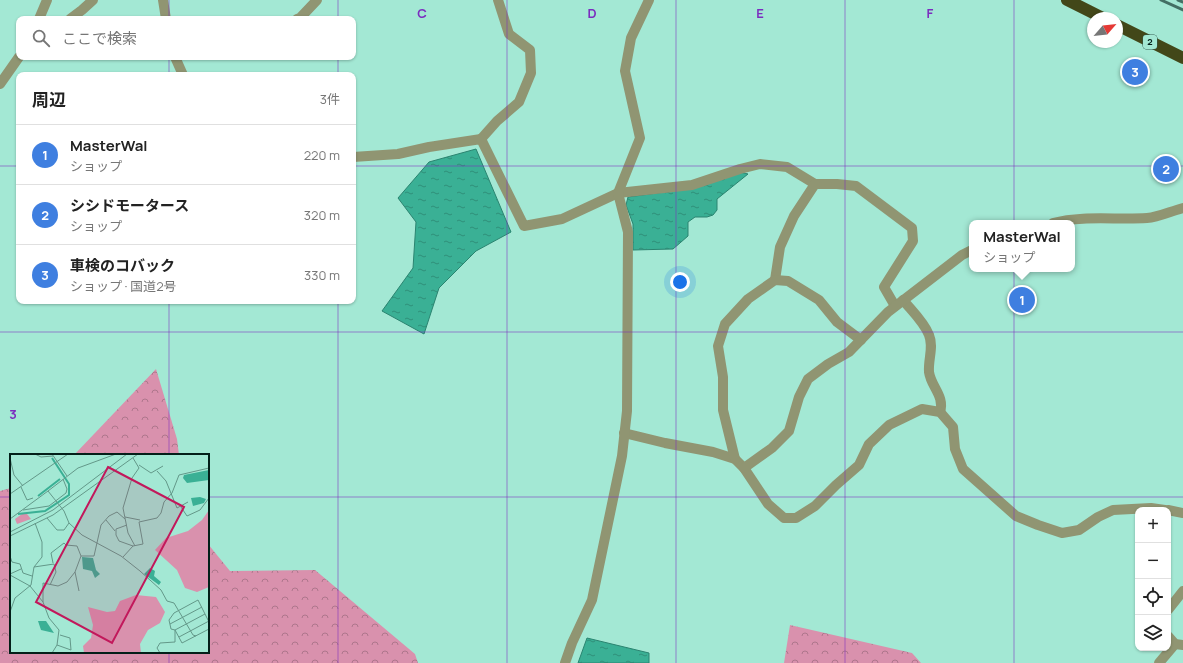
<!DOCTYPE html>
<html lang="ja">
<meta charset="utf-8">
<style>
:root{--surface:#fff;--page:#f2f2f2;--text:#222;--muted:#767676;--line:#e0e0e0;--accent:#0f766e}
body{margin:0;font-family:Manrope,"Noto Sans JP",sans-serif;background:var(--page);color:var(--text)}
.controls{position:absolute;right:12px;bottom:12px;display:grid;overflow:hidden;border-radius:8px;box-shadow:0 1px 3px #0004}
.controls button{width:36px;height:36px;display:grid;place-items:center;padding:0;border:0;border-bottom:1px solid var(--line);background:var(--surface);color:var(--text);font:20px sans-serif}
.compass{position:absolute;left:1087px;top:12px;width:36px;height:36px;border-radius:50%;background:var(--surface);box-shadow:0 1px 3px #0004;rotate:62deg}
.you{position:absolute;left:680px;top:282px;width:14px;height:14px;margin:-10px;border:3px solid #fff;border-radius:50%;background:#1a73e8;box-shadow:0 0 0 6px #1a73e833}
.badge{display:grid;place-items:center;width:26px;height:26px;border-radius:50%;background:var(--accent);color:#fff;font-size:13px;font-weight:700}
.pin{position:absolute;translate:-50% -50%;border:2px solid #fff;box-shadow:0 1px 4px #0006}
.popup{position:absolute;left:969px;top:220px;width:106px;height:52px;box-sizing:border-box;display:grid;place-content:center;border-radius:8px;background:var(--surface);filter:drop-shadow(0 1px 3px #0005);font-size:13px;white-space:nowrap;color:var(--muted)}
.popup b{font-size:15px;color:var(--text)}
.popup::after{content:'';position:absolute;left:50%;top:100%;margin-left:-8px;border:8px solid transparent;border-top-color:var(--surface)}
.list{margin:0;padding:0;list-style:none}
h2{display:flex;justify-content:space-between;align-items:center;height:52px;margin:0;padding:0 16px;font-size:17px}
h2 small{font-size:13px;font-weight:400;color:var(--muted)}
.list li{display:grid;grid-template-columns:26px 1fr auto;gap:12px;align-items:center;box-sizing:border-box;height:60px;padding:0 16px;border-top:1px solid var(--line)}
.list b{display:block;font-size:15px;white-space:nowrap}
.list p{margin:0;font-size:13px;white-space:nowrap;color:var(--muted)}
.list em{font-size:13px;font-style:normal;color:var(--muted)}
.icon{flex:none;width:22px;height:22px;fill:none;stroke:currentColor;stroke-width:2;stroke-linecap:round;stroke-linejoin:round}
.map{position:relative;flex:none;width:1183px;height:663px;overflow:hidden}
.search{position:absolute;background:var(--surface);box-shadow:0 1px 3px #0004;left:16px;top:16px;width:340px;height:44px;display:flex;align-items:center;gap:10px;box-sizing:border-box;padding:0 14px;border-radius:8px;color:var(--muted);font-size:15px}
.panel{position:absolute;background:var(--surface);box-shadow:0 1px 3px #0004;left:16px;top:72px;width:340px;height:232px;border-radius:8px}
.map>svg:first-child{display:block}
.forest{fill:url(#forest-crowns)}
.water{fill:url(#water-ripples);stroke:#2a8470}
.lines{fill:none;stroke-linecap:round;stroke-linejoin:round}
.minor{stroke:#909572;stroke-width:10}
.highway{stroke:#424719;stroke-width:12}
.rail{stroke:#436f64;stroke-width:3}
.grid{fill:none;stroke:#7b2cbf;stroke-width:1;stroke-opacity:0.55}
.labels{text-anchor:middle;stroke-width:4;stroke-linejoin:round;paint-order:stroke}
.shield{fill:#a3e8d4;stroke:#335b51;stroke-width:1}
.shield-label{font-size:9px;font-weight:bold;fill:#031f19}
.inset-river{fill:none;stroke:#3ab095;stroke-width:2}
.inset-road{fill:none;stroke:#639889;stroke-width:1}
.view{fill:#c2185b;fill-opacity:0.15;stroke:#c2185b;stroke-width:2}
.inset-edge{fill:none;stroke:#031f19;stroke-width:2}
.grid-label{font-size:13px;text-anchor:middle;font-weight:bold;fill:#7b2cbf;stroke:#a3e8d4;stroke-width:4;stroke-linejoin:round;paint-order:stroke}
</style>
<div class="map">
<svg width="1183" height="663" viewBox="0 0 1183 663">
<defs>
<pattern id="forest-crowns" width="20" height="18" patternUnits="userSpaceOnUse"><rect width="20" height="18" fill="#d991ad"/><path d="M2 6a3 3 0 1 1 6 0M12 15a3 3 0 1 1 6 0" fill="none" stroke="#ae768c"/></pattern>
<pattern id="water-ripples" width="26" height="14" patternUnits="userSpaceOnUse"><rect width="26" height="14" fill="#3ab095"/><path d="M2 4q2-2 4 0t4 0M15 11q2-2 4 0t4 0" fill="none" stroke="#2f8f79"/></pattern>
</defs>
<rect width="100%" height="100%" fill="#a3e8d4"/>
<g class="forest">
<path d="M156,369L177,439L179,455H74Z"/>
<path d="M11,488V652H208V544L230,571L315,570L415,654L418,663H0V491Z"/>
<path d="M790,625L912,653L921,663H784Z"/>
</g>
<g class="water">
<path d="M476,149L511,232L476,251L439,288L424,334L382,311L413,268L416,222L398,198L429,162Z"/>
<path d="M740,172L748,174L717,199V210L713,215L707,217H695L688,222V236L673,249L633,250V224L626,205L628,197L679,190Z"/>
<path d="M587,638L649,653V663H578Z"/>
</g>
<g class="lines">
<g class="minor">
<path d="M163,0L166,19"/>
<path d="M39,19L47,0"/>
<path d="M70,19L82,10L93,0"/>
<path d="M297,19L300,18L317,0"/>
<path d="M175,57L183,75"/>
<path d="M0,84L19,57"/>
<path d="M481,139L497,121L519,102L531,73L530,50L509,34L498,0"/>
<path d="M353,157L398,154L429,147L481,139L524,226L562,219L618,193L692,185L740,169L760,164L787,167L815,184H837L856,186L912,228L913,241L884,287L895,306"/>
<path d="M1053,223C1083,215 1116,220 1147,218C1159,217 1171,211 1183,208"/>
<path d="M775,280L780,247L794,216L815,184"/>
<path d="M903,300C912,311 924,322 929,335C934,347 928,359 929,372C931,387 945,396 940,412"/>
<path d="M624,433L665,443L713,452L735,459L744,468L768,504L784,518H796L815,506L836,485L859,465L869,444L889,425L922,409L940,412L953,427L955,449L963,469L1016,516L1038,525L1062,533L1079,530L1098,517L1113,510L1151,508L1165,510"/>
<path d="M735,459L723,410V377L718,346L725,324L748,299L775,280L788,281L819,300L837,322L861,340"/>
<path d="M744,468L772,448L789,431L799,397L808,379L828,364L849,352L888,312L962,255L972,250"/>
<path d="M1168,510L1183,513"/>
<path d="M1168,610L1183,591"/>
<path d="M1168,636L1175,644L1183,645"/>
<path d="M565,663L572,643L592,600L622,456L627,411L628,232L618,193L640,138L625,71L631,38L649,0"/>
<path d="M1159,663L1175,644"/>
</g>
<g class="highway">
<path d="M1067,0L1103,18"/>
<path d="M1117,25L1183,58"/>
</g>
<g class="rail">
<path d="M1161,0L1183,10"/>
<path d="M1178,0L1183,2"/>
</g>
</g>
<path class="grid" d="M169,0V19M338,0V19M507,0V663M676,0V663M845,0V663M1014,0V663M169,57V75M338,57V75M0,166H19M353,166H1183M169,301V455M338,301V663M0,332H1183M0,497H11M208,497H1183M169,652V663"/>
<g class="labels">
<rect class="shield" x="1143" y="35" width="14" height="14" rx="3"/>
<g class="shield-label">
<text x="1150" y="45">2</text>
</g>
</g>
<g transform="translate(10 454)">
<rect width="199" height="199" fill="#a3e8d4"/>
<path d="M199,56V133L187,138L175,134L167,116L145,96L156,84L178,77L192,66ZM126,141L146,143L155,158L150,169L138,176L130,190L131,199H74L73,192L81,184L83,171L78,153L97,158L105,157L110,147Z" fill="#d991ad"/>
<path d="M12,60H17L21,65L7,70L5,65Z" fill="#d991ad"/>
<path d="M199,16V26L177,29L173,24L174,21ZM181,44L190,43L196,45L194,49L183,52ZM72,103L83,104L86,116L90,120L85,124L82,117L73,115ZM140,114L145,117L144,122L151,128L149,131L134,120ZM28,167H36L44,179L31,176Z" fill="#3ab095"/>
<path class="inset-river" d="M28,42L50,25M8,60L35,57L59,41V30L42,4"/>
<path class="inset-road" d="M25,0L31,3L43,2M42,0L57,22M0,4L4,21L13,32M123,4L129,14L122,24L113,54L118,79L125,92M129,11L141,19L153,12M147,17L156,27L167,54L178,48M11,33L17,46L23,44M38,37L68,14L106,0M0,40L58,0M171,53L177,62L190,56L199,44M13,56L39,52L56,39L57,35L53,25M115,63L130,66M0,65L38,37L54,57L59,69L54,76H47L37,64M96,66L105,77M59,69L72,81L111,102L130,117L151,136L157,147L164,149L183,181L186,182M117,71L106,75V81L109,87L123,92M0,78L43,56L117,0M0,82L43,61L128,0M0,102L2,108L10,110L13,119L22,122M113,103L123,92L133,90L129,68L147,64L151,59L154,48L162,39L169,21L199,14M43,109L41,99L54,89L56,91L67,92L71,102M24,113L44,110L46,118L40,131M65,118L69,137M0,120L11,115M0,121L20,132L33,148L39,164L49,176L47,191L42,199M33,148V129L48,132L57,128L65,118L71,102H84L91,71L99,62L107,58L115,65M0,158L5,144L21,131L24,113L32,103V88L25,69M199,168L188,146L164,159L159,166L161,175L165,176L172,189L199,175M160,170L192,153M169,183L199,167M47,191L61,196L60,184L50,181M150,199L147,194L150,189L165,188V176L195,160"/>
<path class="view" d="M98,13L174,53L102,189L26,148Z"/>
<rect width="199" height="199" class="inset-edge"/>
</g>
<g class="grid-label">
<text x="422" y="18">C</text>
<text x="592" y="18">D</text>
<text x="760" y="18">E</text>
<text x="930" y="18">F</text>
<text x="13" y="419">3</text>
</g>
</svg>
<div class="controls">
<button>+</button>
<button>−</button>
<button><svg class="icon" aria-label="locate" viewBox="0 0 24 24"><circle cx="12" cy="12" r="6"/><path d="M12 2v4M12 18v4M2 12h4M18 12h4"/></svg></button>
<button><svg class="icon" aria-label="layers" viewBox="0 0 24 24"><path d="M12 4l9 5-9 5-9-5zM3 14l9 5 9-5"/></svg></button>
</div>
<svg class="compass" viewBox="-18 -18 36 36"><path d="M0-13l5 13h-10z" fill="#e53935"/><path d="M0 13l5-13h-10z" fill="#767676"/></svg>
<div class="you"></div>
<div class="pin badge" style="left:1022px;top:300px;background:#3f7fe0">1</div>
<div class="popup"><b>MasterWal</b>ショップ</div>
<div class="pin badge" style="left:1166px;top:169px;background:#3f7fe0">2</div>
<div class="pin badge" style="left:1135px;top:72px;background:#3f7fe0">3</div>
<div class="search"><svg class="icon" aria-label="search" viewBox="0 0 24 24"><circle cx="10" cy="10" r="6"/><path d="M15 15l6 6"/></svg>ここで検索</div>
<section class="panel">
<h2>周辺<small>3件</small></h2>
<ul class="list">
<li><span class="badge" style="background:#3f7fe0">1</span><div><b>MasterWal</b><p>ショップ</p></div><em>220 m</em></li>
<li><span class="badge" style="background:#3f7fe0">2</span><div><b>シシドモータース</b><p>ショップ</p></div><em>320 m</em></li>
<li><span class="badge" style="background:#3f7fe0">3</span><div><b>車検のコバック</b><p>ショップ · 国道2号</p></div><em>330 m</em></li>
</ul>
</section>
</div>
